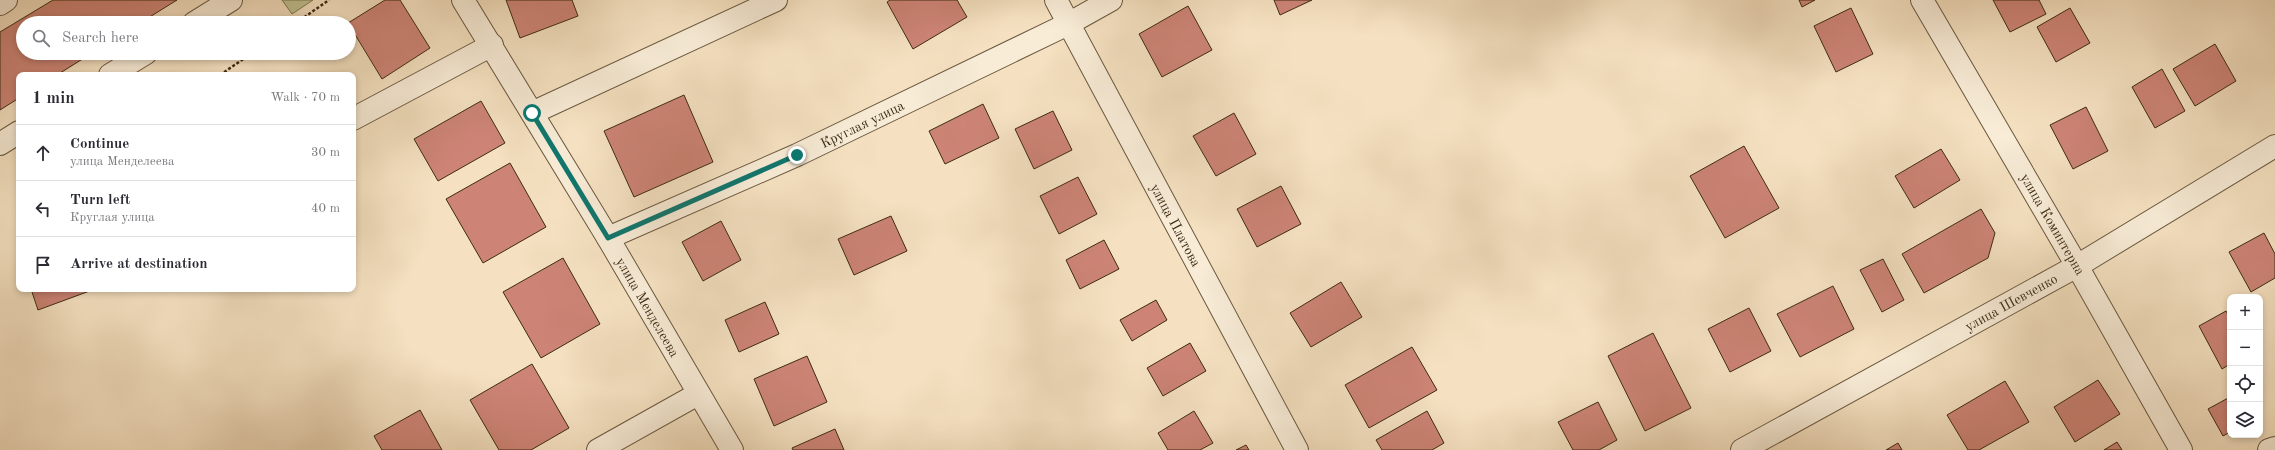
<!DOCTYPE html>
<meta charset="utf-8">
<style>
:root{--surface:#fff;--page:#f7f7f7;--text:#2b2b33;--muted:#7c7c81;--line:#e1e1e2}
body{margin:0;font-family:"Old Standard TT",serif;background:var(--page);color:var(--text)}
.controls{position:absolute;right:12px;bottom:12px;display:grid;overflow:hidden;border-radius:8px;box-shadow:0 2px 6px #0003}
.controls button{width:36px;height:36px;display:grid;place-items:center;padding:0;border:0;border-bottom:1px solid var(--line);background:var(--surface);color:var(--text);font:20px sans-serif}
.stop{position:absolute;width:12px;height:12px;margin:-9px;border:3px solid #0f766e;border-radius:50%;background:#fff}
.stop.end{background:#0f766e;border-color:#fff;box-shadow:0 1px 4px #0008}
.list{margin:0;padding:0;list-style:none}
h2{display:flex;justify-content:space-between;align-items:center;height:52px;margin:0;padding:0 16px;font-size:17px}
h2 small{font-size:13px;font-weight:400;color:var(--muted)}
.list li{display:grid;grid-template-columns:26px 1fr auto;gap:12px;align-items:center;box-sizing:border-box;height:56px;padding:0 16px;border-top:1px solid var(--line)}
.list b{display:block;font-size:15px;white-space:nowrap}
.list p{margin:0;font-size:13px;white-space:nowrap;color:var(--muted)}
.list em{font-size:13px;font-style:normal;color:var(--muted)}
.icon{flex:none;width:22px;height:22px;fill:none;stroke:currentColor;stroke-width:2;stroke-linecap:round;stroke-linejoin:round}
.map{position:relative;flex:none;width:2275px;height:450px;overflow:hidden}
.search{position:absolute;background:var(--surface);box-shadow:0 2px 6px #0003;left:16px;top:16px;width:340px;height:44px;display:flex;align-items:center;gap:10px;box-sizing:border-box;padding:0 14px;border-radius:22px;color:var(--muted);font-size:15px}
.panel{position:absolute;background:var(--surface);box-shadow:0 2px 6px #0003;left:16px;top:72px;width:340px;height:220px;border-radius:8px}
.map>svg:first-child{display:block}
.green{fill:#c0c290;stroke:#7e7652}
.building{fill:#cd8476;stroke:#3c2b14}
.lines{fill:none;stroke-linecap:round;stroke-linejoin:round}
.minor-casing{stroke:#6a583f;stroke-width:24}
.path{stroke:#3c2b14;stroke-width:2.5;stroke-dasharray:3 2;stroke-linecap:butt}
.minor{stroke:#f8ecd7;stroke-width:22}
.route{stroke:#0f766e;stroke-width:5}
.labels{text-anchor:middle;stroke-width:3;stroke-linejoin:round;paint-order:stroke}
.street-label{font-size:14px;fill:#3c2b14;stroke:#f8ecd7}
</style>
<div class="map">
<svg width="2275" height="450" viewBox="0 0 2275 450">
<rect width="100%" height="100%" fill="#f5e1c1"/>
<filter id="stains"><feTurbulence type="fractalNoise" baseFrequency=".005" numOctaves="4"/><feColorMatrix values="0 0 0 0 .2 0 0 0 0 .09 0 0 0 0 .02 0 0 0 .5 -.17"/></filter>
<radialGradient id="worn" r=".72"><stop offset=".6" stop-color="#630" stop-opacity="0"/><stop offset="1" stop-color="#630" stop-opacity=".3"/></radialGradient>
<path class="green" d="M282,0H313L292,14Z"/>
<g class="building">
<path d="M53,0H177L140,23H23V53H92L57,75H19V98L0,110V32Z"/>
<path d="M385,0H400L430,48L382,79L348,23Z"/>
<path d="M506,0H572L578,16L520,38Z"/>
<path d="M890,0H957L967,17L913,49L887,2Z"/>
<path d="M1274,0H1312L1280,15Z"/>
<path d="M1799,0H1815L1802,7Z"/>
<path d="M1993,0H2039L2046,14L2010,32Z"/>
<path d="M1188,6L1212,50L1162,77L1139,34Z"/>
<path d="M1851,8L1873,54L1836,72L1814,26Z"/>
<path d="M2070,8L2090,43L2056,62L2037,27Z"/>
<path d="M2215,44L2236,81L2195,106L2173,69Z"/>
<path d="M2162,69L2185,111L2155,128L2132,87Z"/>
<path d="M684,95L713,162L634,197L604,131Z"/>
<path d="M481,101L505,143L438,181L414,139Z"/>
<path d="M983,104L999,138L945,164L929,131Z"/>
<path d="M2086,107L2108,151L2073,169L2050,125Z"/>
<path d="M1053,111L1072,150L1034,169L1015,129Z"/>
<path d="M1234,113L1256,154L1216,176L1193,136Z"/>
<path d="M1744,146L1779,208L1725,238L1690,176Z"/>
<path d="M1941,149L1960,180L1914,208L1895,176Z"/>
<path d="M510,163L546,227L483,263L446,199Z"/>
<path d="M1078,177L1097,214L1059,234L1040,196Z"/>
<path d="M1281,186L1301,224L1257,247L1237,209Z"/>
<path d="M1981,209L1995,233L1988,258L1924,293L1902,254Z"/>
<path d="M891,216L907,251L854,275L838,239Z"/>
<path d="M721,221L741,260L703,281L682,242Z"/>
<path d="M2264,233L2275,254V278L2251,292L2229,252Z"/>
<path d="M1104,240L1119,269L1080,289L1066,260Z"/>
<path d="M563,258L600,324L541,358L503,292Z"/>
<path d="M1883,259L1904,300L1882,312L1860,270Z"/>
<path d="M1341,282L1362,317L1311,347L1290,313Z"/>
<path d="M1833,286L1854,329L1800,357L1777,314Z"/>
<path d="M31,289H95L38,310Z"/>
<path d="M1156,300L1167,320L1132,341L1120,320Z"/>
<path d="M765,302L779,334L739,352L725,320Z"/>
<path d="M1749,308L1771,351L1730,372L1708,329Z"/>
<path d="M2226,311L2230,318V364L2222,369L2199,326Z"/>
<path d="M1653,333L1691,408L1645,431L1608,356Z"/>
<path d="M1190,343L1206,371L1163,396L1147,368Z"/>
<path d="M1412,347L1437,390L1369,428L1345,385Z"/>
<path d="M807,356L827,402L774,426L754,379Z"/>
<path d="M532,364L569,428L531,450H499L470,400Z"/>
<path d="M2098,380L2120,414L2075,442L2054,407Z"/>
<path d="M2005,381L2029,422L1979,450H1968L1947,415Z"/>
<path d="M2230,397V432L2223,436L2208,409Z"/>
<path d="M1598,402L1617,440L1599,450H1573L1558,422Z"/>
<path d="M420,410L442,450H382L374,436Z"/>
<path d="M1194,411L1213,443L1200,450H1168L1158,433Z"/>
<path d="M1427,411L1444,443L1432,450H1382L1376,440Z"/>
<path d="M835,429L844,450H793L792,448Z"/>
<path d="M2117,442L2122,450H2104Z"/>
<path d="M1898,443L1902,450H1886Z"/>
<path d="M1246,445L1249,450H1236Z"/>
</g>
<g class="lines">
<defs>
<g id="minor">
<path d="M463,0L608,238L732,450"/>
<path d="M1056,0L1297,450"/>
<path d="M1922,0L2077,266L2181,450"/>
<path d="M0,4L6,0"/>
<path d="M194,23L231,0"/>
<path d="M110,75L146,53"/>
<path d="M532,113L776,0"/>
<path d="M353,119L492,45"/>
<path d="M0,144L19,132"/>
<path d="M608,238L797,155L1068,24L1111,0"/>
<path d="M598,450L698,394"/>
<path d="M1742,450L2077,266L2275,146"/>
<path d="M2269,450L2275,448"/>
</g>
</defs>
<use href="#minor" class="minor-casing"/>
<g class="path">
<path d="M296,23L329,0"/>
<path d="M220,75L252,53"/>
</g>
<use href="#minor" class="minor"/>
</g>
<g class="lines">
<path class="route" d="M532,113L608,238L797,155"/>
</g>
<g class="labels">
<g class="street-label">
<text transform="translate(862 124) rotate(-26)" y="5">Круглая улица</text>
<text transform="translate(2053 224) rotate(60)" y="5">улица Коминтерна</text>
<text transform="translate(1176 225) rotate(62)" y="5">улица Платова</text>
<text transform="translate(2011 302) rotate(-29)" y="5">улица Шевченко</text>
<text transform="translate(648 307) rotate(60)" y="5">улица Менделеева</text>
</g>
</g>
<rect width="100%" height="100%" filter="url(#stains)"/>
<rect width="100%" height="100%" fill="url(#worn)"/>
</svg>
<div class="controls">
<button>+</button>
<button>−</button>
<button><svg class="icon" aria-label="locate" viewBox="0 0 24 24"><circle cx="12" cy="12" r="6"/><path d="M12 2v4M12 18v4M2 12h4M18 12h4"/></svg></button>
<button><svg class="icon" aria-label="layers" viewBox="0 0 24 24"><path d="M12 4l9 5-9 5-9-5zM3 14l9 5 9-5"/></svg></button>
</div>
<div class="stop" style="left:532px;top:113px"></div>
<div class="stop end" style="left:797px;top:155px"></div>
<div class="search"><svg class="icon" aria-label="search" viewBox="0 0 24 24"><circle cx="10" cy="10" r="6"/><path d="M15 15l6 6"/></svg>Search here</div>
<section class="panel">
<h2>1 min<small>Walk · 70 m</small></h2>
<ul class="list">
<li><svg class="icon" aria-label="ahead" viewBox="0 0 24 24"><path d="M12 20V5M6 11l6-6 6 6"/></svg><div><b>Continue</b><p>улица Менделеева</p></div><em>30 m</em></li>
<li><svg class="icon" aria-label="left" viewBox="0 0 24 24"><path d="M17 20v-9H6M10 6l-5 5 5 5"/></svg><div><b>Turn left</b><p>Круглая улица</p></div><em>40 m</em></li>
<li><svg class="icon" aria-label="arrive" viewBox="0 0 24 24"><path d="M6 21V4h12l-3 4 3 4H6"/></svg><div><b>Arrive at destination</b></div></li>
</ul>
</section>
</div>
